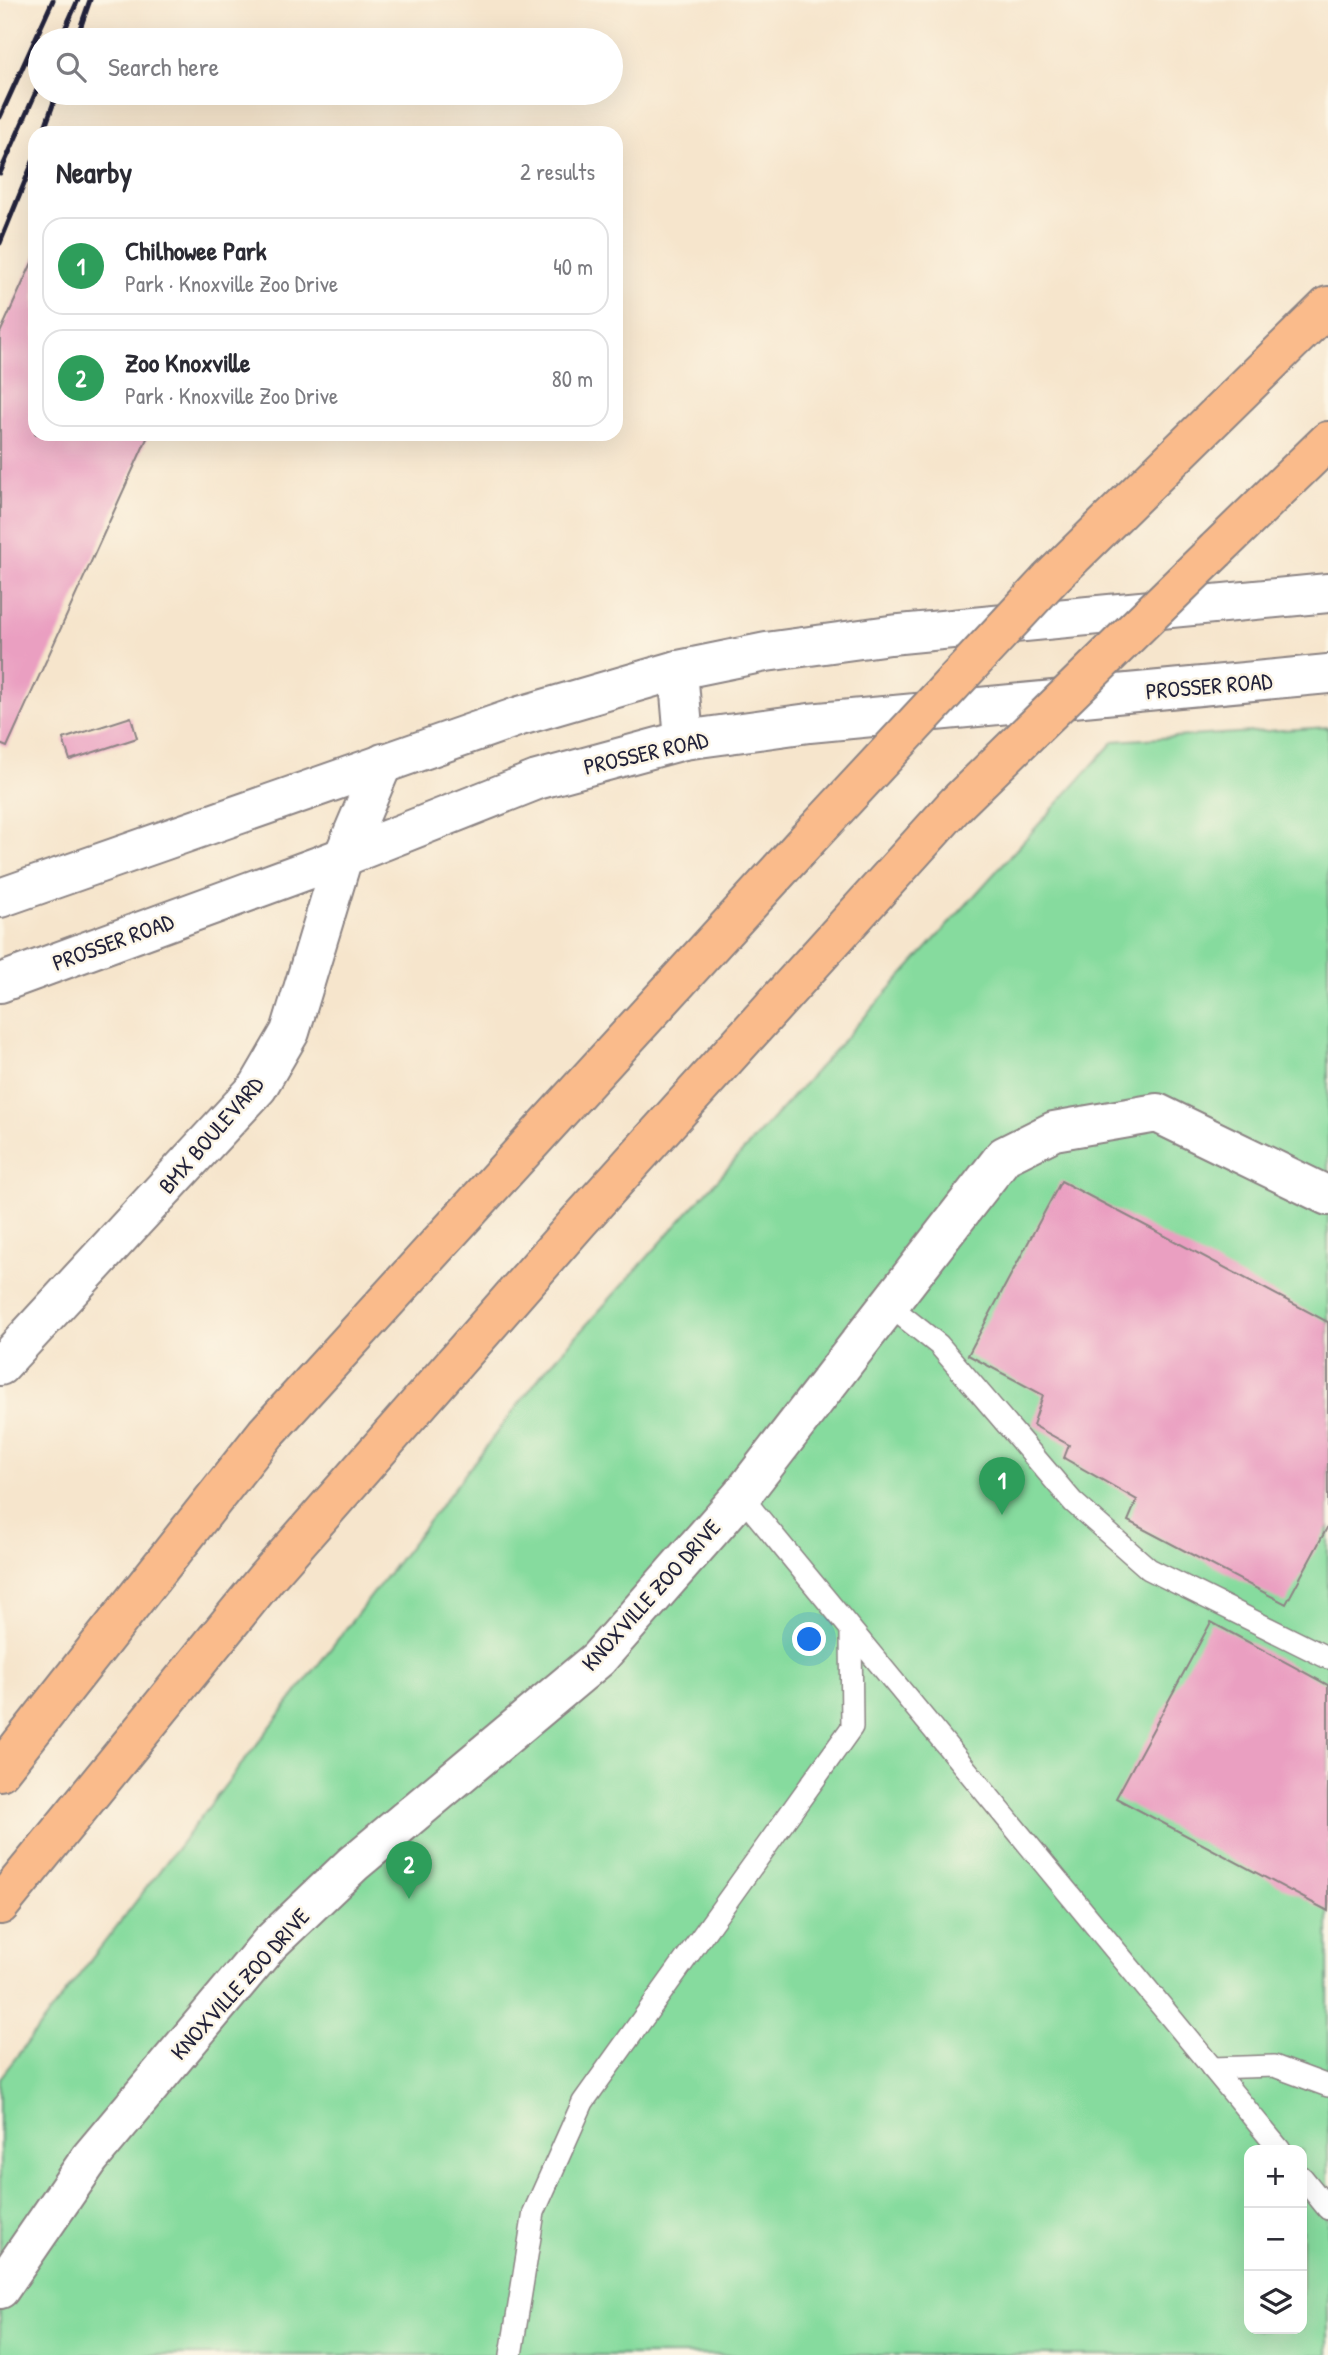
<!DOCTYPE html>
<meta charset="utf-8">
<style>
:root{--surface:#fff;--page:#f2f2f3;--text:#2b2b33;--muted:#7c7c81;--line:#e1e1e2;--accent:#2563eb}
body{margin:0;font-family:"Patrick Hand",sans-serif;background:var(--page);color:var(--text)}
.controls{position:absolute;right:21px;bottom:21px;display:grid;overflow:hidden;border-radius:14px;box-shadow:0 7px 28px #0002}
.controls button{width:63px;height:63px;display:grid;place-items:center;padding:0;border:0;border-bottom:2px solid var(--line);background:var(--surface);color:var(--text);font:35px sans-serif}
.you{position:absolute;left:810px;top:1640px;width:24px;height:24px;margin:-18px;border:5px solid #fff;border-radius:50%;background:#1a73e8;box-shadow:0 0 0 10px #1a73e833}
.badge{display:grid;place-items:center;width:46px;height:46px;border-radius:50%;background:var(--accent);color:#fff;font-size:23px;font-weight:700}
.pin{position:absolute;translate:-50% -58px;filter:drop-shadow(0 2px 4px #0008)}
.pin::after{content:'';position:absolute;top:37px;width:24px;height:21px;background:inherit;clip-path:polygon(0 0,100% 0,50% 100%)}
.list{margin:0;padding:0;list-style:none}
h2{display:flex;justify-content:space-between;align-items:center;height:91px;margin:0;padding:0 28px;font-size:30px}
h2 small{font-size:23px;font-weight:400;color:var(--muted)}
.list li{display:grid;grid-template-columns:46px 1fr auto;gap:21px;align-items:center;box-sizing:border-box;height:98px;margin:0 14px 14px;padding:0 14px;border:2px solid var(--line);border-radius:21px}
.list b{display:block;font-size:26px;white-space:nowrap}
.list p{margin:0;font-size:23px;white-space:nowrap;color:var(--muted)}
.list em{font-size:23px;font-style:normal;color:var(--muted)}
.icon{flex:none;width:38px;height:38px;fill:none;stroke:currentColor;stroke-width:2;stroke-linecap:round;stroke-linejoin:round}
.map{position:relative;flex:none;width:1328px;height:2355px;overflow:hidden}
.search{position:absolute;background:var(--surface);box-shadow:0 7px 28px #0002;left:28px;top:28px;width:595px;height:77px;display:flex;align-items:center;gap:18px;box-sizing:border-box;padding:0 24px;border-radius:38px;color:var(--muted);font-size:26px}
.panel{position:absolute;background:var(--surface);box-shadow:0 7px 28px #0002;left:28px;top:126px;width:595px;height:315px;border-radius:21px}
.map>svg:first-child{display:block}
.green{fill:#86db9e;stroke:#547e6c;stroke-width:2;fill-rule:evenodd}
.building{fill:#ea9fc1}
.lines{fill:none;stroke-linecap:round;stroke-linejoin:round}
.service-casing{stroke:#8c8484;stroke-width:24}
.minor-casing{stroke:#8c8484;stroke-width:42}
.tertiary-casing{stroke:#8c8484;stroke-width:42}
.motorway-casing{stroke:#8c8484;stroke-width:42}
.service{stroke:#fff;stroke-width:21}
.minor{stroke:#fff;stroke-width:38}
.tertiary{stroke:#fff;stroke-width:38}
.motorway{stroke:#fabb8b;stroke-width:38}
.rail{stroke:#22223b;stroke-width:5}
.motorway-bridge-casing{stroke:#8c8484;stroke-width:42;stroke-linecap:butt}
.motorway-bridge{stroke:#fabb8b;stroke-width:38}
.labels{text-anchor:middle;stroke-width:5;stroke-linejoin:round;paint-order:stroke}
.street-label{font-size:23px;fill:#22223b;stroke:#fcf5e5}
</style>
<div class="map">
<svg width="1328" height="2355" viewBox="0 0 1328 2355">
<rect width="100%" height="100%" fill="#fcf5e5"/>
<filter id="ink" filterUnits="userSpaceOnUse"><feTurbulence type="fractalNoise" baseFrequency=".0143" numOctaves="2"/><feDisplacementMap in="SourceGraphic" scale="14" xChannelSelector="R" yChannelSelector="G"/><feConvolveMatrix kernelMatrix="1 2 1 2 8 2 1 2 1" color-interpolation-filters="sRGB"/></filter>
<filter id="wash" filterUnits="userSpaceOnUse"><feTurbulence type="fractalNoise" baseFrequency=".00686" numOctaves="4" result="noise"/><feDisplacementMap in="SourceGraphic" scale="28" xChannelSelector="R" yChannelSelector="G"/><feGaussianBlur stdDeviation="1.57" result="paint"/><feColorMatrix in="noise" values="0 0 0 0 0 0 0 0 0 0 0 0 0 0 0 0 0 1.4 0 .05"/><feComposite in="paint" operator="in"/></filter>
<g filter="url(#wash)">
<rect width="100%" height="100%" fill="#f6e5cc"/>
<path class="green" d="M1328,727V2355H0V2078L542,1374L1114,741ZM1249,2150H1302V2329H1249Z"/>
<g id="blocks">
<g class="building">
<path d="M35,256V434H149L7,747L0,744V333Z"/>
<path d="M131,717L137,738L70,760L63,739Z"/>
<path d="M1061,1181L1328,1322V1526L1286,1604L1128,1521L1137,1500L1064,1458L1069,1445L1033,1425L1043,1395L968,1355Z"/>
<path d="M1211,1622L1328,1685V1911L1116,1798Z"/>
</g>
</g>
</g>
<g filter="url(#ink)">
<use href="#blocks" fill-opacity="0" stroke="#8c8484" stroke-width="2"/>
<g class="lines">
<defs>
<g id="service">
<path d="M890,1306L939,1345L1073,1502L1149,1569L1328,1658"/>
<path d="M741,1496L1280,2150"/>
<path d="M1212,2068L1274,2066L1328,2086"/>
<path d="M1302,2177L1328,2209"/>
<path d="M511,2355L534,2212L583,2102L852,1727L851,1630"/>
</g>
<g id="minor">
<path d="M0,1366L258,1087L290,1032L343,857"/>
<path d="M0,2289L90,2158L270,1943L353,1864L598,1659L741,1496L1004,1156L1054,1131L1157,1113L1328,1196"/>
</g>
<g id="tertiary">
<path d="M678,670L684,740"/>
<path d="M343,857L383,763"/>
<path d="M0,898L520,716L678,670L766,652L890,635L1328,593"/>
<path d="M0,983L343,857L537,780L684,740L809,723L1328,674"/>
</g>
<g id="motorway">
<path d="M1216,550L1328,441"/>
<path d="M1050,579L1328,306"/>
<path d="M0,1771L266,1433L807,840"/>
<path d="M0,1905L266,1578L579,1221L956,804"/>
</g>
</defs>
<use href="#service" class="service-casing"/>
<use href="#minor" class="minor-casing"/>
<use href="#tertiary" class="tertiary-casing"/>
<use href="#motorway" class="motorway-casing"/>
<use href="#service" class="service"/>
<use href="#minor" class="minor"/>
<use href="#tertiary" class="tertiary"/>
<use href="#motorway" class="motorway"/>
<g class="rail">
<path d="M60,40L78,0"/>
<path d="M76,40L90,0"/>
<path d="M0,117L53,0"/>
<path d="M43,133L57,93"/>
<path d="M0,173L40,83"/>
<path d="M0,243L35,157"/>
</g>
<defs>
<g id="motorway-bridge">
<path d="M956,804L1216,550"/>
<path d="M807,840L1050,579"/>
</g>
</defs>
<use href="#motorway-bridge" class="motorway-bridge-casing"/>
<use href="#motorway-bridge" class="motorway-bridge"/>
</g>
</g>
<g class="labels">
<g class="street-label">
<text transform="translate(1209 686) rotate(-5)" y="8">PROSSER ROAD</text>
<text transform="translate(646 753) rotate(-13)" y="8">PROSSER ROAD</text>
<text transform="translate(113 942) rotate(-20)" y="8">PROSSER ROAD</text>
<text transform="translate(211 1135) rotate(-49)" y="8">BMX BOULEVARD</text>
<text transform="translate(651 1595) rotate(-48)" y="8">KNOXVILLE ZOO DRIVE</text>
<text transform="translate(240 1984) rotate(-48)" y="8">KNOXVILLE ZOO DRIVE</text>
</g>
</g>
</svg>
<div class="controls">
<button>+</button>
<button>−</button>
<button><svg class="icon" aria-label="layers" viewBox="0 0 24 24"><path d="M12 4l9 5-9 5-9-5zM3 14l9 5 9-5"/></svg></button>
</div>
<div class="you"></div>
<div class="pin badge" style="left:1002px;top:1515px;background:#2e9e5b">1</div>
<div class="pin badge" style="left:409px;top:1899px;background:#2e9e5b">2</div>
<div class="search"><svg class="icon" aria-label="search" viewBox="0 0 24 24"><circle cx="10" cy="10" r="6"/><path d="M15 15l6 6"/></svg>Search here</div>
<section class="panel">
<h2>Nearby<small>2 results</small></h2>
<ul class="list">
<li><span class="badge" style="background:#2e9e5b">1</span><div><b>Chilhowee Park</b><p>Park · Knoxville Zoo Drive</p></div><em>40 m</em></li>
<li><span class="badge" style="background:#2e9e5b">2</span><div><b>Zoo Knoxville</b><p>Park · Knoxville Zoo Drive</p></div><em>80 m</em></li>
</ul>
</section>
</div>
